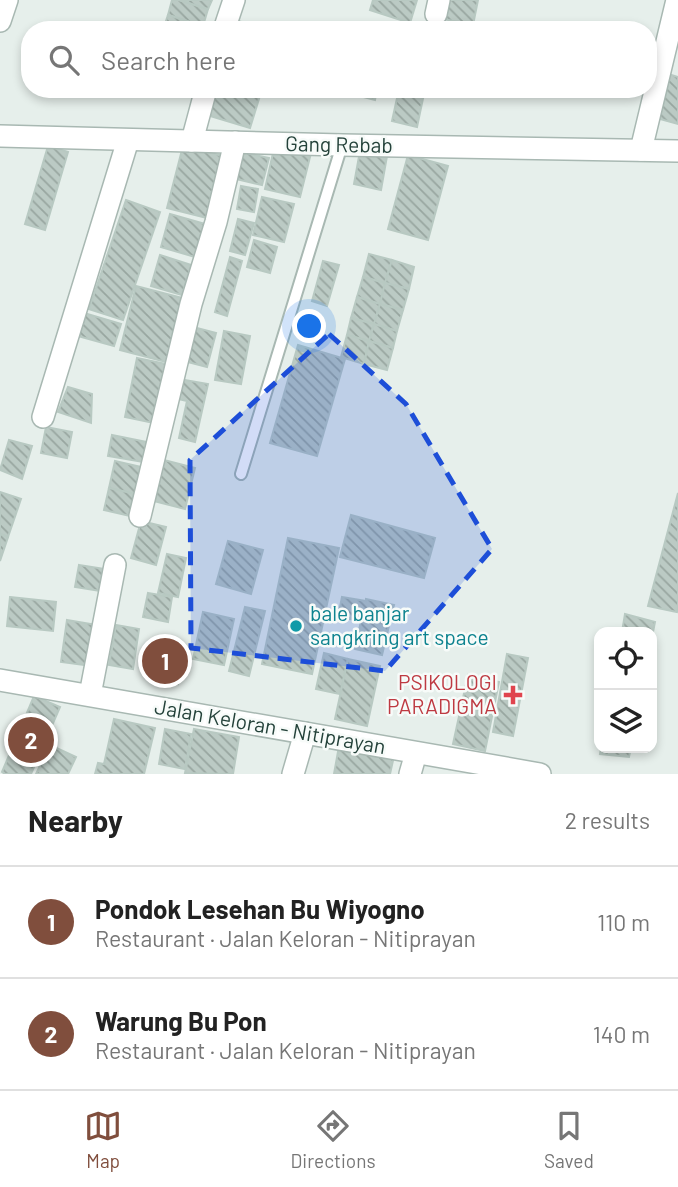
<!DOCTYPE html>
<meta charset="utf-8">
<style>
:root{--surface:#fff;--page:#f6f6f6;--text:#222;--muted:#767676;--line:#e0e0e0;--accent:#804e3d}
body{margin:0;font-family:Barlow,sans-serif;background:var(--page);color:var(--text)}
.controls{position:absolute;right:21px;bottom:21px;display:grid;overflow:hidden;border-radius:14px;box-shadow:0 4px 10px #0003}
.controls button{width:63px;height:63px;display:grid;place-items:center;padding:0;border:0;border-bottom:2px solid var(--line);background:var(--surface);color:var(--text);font:35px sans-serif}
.you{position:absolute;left:310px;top:327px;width:24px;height:24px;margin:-18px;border:5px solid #fff;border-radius:50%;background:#1a73e8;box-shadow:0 0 0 10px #1a73e833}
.badge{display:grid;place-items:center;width:46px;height:46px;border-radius:50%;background:var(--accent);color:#fff;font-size:23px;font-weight:700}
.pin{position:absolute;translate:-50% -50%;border:4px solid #fff;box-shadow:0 2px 7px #0006}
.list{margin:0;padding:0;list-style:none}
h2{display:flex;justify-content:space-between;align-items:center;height:91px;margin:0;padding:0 28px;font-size:30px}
h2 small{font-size:23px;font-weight:400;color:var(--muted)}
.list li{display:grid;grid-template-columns:46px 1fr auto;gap:21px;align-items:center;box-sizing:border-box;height:112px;padding:0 28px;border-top:2px solid var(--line)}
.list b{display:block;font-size:26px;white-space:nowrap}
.list p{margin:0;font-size:23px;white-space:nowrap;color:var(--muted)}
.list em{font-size:23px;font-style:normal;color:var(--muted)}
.icon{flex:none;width:38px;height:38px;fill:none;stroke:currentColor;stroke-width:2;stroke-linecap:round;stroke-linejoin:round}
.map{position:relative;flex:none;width:678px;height:774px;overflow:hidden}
.search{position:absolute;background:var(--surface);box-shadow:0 4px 10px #0003;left:21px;right:21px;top:21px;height:77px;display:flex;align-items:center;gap:18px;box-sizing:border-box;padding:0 24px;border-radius:28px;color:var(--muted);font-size:26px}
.sheet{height:315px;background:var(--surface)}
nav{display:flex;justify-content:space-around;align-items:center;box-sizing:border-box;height:98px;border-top:2px solid var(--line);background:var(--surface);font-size:19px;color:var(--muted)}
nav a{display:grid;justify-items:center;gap:4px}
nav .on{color:var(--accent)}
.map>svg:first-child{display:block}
.building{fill:url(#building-back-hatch);stroke:#b8c9c2;stroke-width:2}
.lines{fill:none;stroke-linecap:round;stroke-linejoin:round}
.service-casing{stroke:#a8b8b2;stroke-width:14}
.minor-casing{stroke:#a8b8b2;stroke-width:24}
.service{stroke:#fff;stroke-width:10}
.minor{stroke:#fff;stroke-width:21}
.marked{fill:#1d4ed8;fill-opacity:0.2;stroke:#1d4ed8;stroke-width:5;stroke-dasharray:14 9;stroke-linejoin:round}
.culture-dot{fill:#0f9aa8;stroke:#f7fbf9;stroke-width:2.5}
.health-dot{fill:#e0444e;stroke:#f7fbf9;stroke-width:2.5}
.labels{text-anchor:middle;stroke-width:5;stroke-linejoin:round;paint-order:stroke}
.street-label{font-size:21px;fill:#24423a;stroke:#f7fbf9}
.culture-label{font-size:21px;fill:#0d838f;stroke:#f7fbf9;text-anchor:start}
.health-label{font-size:21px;fill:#be3a42;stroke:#f7fbf9;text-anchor:end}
</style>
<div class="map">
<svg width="678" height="774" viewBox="0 0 678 774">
<defs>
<pattern id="building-back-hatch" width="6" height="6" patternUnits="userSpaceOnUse" patternTransform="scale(1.75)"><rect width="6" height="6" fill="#bbcac4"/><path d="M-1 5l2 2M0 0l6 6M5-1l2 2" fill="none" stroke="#98a6a0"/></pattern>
</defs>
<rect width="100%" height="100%" fill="#e6efeb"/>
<g class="building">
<path d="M172,0H179L208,9L203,26L168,15Z"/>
<path d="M179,0H212L208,9Z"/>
<path d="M373,0H417L410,23L370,10Z"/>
<path d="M447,0H478L473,25L443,19Z"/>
<path d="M168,15L203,26L202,30H163Z"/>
<path d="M235,20L267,30H233Z"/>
<path d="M665,73L678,77V124L653,117Z"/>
<path d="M214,89H262L250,128L207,115Z"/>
<path d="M349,89H377L375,100L348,93Z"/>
<path d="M399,89H425L417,127L392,121Z"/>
<path d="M275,144L311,153L300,197L265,189Z"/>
<path d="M48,146L68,152L45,230L25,224Z"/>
<path d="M183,146L227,157L211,219L167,208Z"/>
<path d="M360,151L387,156L381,190L354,184Z"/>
<path d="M242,152L269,158L262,185L236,179Z"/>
<path d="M408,155L448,166L428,240L388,229Z"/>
<path d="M241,186L258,189L254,212L237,209Z"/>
<path d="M262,197L294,204L284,242L253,235Z"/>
<path d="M126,200L160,212L123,320L89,309Z"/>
<path d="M170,214L205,224L195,257L161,247Z"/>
<path d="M238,219L254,223L245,255L230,251Z"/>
<path d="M254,240L277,247L270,273L247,267Z"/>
<path d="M369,254L392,260L385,283L363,277Z"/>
<path d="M160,255L191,265L182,295L151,286Z"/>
<path d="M230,257L242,261L227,316L215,312Z"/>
<path d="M392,260L414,267L409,289L385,283Z"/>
<path d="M323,261L339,265L327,306L312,301Z"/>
<path d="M363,277L385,283L380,304L357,297Z"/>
<path d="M385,283L409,289L403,310L380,304Z"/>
<path d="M136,286L190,300L174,364L120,350Z"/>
<path d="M357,297L380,304L374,324L351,318Z"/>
<path d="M380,304L403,310L397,331L374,324Z"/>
<path d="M84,313L121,324L114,346L78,336Z"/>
<path d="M351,318L374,324L369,341L347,335Z"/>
<path d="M374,324L397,331L393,348L369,341Z"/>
<path d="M193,327L216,333L207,367L184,361Z"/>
<path d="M224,331L250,336L241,384L215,380Z"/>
<path d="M347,335L369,341L364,364L341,357Z"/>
<path d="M369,341L393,348L387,370L364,364Z"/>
<path d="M298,345L345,359L317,456L270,443Z"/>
<path d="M137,358L171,365L159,424L125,417Z"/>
<path d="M179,379L208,384L195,442L179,438L187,401L174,398Z"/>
<path d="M68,387L92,394L91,423L58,412Z"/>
<path d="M46,427L72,432L67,458L41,453Z"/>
<path d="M112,435L147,442L144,462L108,456Z"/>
<path d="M9,440L32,446L22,479L0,470Z"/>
<path d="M160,459L195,468L185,509L150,500Z"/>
<path d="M115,461L150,469L144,496L109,488Z"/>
<path d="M109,488L144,496L139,518L104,510Z"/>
<path d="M0,492L21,499L8,537L0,534Z"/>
<path d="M678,493V609L677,612L648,606Z"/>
<path d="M351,515L435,538L424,578L340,557Z"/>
<path d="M141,521L166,527L156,565L131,558Z"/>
<path d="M0,534L8,537L0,561Z"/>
<path d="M288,538L339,548L312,674L262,664Z"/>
<path d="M228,541L263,550L251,594L216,584Z"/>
<path d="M167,554L186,558L178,597L158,593Z"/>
<path d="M79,565L105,569L101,591L75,587Z"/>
<path d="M148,593L172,597L168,622L143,617Z"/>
<path d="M10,597L56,602L53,631L7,626Z"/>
<path d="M342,597L366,601V599L394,605L382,655L355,649L361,621L338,617Z"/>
<path d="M245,607L265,611L249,676L229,671Z"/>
<path d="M203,612L234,619L224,665L193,659Z"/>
<path d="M625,614L655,622L652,637V632H622Z"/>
<path d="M67,620L97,625L91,666L61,662Z"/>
<path d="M116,625L139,629L133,669L109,665Z"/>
<path d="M165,642L185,646L178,684L158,680L159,673L146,671L150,648L164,651Z"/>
<path d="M324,653L348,659L340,694L316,689Z"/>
<path d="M507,654L528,658L513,736L493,732Z"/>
<path d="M348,659L380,666L367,726L335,719Z"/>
<path d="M468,675L499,682L485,751L453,744Z"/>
<path d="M34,696L60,707L31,774H5L2,772Z"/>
<path d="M114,719L155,728L144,774H95L98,763L104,764Z"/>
<path d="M165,729L191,734L185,769L159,764Z"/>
<path d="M194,729L239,737L233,774L185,773Z"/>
<path d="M50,745L76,757L68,774H36Z"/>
<path d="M339,746L394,756L390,774H334Z"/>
<path d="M601,748H631L629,757L600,754Z"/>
</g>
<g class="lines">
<defs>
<path id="service" d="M241,474L342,145"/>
<g id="minor">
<path d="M436,14L439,0"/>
<path d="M0,21L7,0"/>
<path d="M224,30L234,0"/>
<path d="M0,136L342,145L678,151"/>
<path d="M192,141L206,89"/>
<path d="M641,150L677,0"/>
<path d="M43,417L128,140"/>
<path d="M140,516L191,304L216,222L235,142"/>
<path d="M0,680L540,774"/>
<path d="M90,695L115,565"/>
<path d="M293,774L305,733"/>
<path d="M410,774L416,753"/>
</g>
</defs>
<use href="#service" class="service-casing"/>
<use href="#minor" class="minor-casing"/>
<use href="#service" class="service"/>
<use href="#minor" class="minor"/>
</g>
<path class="marked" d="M329,334L406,404L492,549L385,671L191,648L190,460Z"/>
<circle class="culture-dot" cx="296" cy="626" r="7"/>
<path class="health-dot" d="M509.5 684.5h7v7h7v7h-7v7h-7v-7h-7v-7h7z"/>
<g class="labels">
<g class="street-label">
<text transform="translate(339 145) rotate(1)" y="7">Gang Rebab</text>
<text transform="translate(270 727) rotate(10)" y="7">Jalan Keloran - Nitiprayan</text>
</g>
<g class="culture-label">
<text x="310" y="621">bale banjar<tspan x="310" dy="24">sangkring art space</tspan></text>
</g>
<g class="health-label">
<text x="497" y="690">PSIKOLOGI<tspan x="497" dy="24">PARADIGMA</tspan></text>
</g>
</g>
</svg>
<div class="controls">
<button><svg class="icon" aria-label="locate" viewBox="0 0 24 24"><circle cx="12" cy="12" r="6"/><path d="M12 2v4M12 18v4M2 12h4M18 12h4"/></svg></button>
<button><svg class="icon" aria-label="layers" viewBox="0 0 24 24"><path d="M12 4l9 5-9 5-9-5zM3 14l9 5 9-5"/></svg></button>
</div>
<div class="you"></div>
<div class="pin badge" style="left:165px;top:661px">1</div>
<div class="pin badge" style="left:31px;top:740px">2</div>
<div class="search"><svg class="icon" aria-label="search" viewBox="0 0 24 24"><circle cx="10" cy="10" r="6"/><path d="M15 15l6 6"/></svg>Search here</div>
</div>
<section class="sheet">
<h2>Nearby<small>2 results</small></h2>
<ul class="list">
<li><span class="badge">1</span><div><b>Pondok Lesehan Bu Wiyogno</b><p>Restaurant · Jalan Keloran - Nitiprayan</p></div><em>110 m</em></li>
<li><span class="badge">2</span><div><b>Warung Bu Pon</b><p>Restaurant · Jalan Keloran - Nitiprayan</p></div><em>140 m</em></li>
</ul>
</section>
<nav>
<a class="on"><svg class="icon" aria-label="map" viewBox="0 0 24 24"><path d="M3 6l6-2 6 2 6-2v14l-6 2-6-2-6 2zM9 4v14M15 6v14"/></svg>Map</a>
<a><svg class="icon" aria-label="directions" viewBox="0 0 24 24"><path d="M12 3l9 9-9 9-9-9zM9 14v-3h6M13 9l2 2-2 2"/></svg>Directions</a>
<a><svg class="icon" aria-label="saved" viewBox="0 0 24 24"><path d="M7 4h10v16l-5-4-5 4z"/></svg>Saved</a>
</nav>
